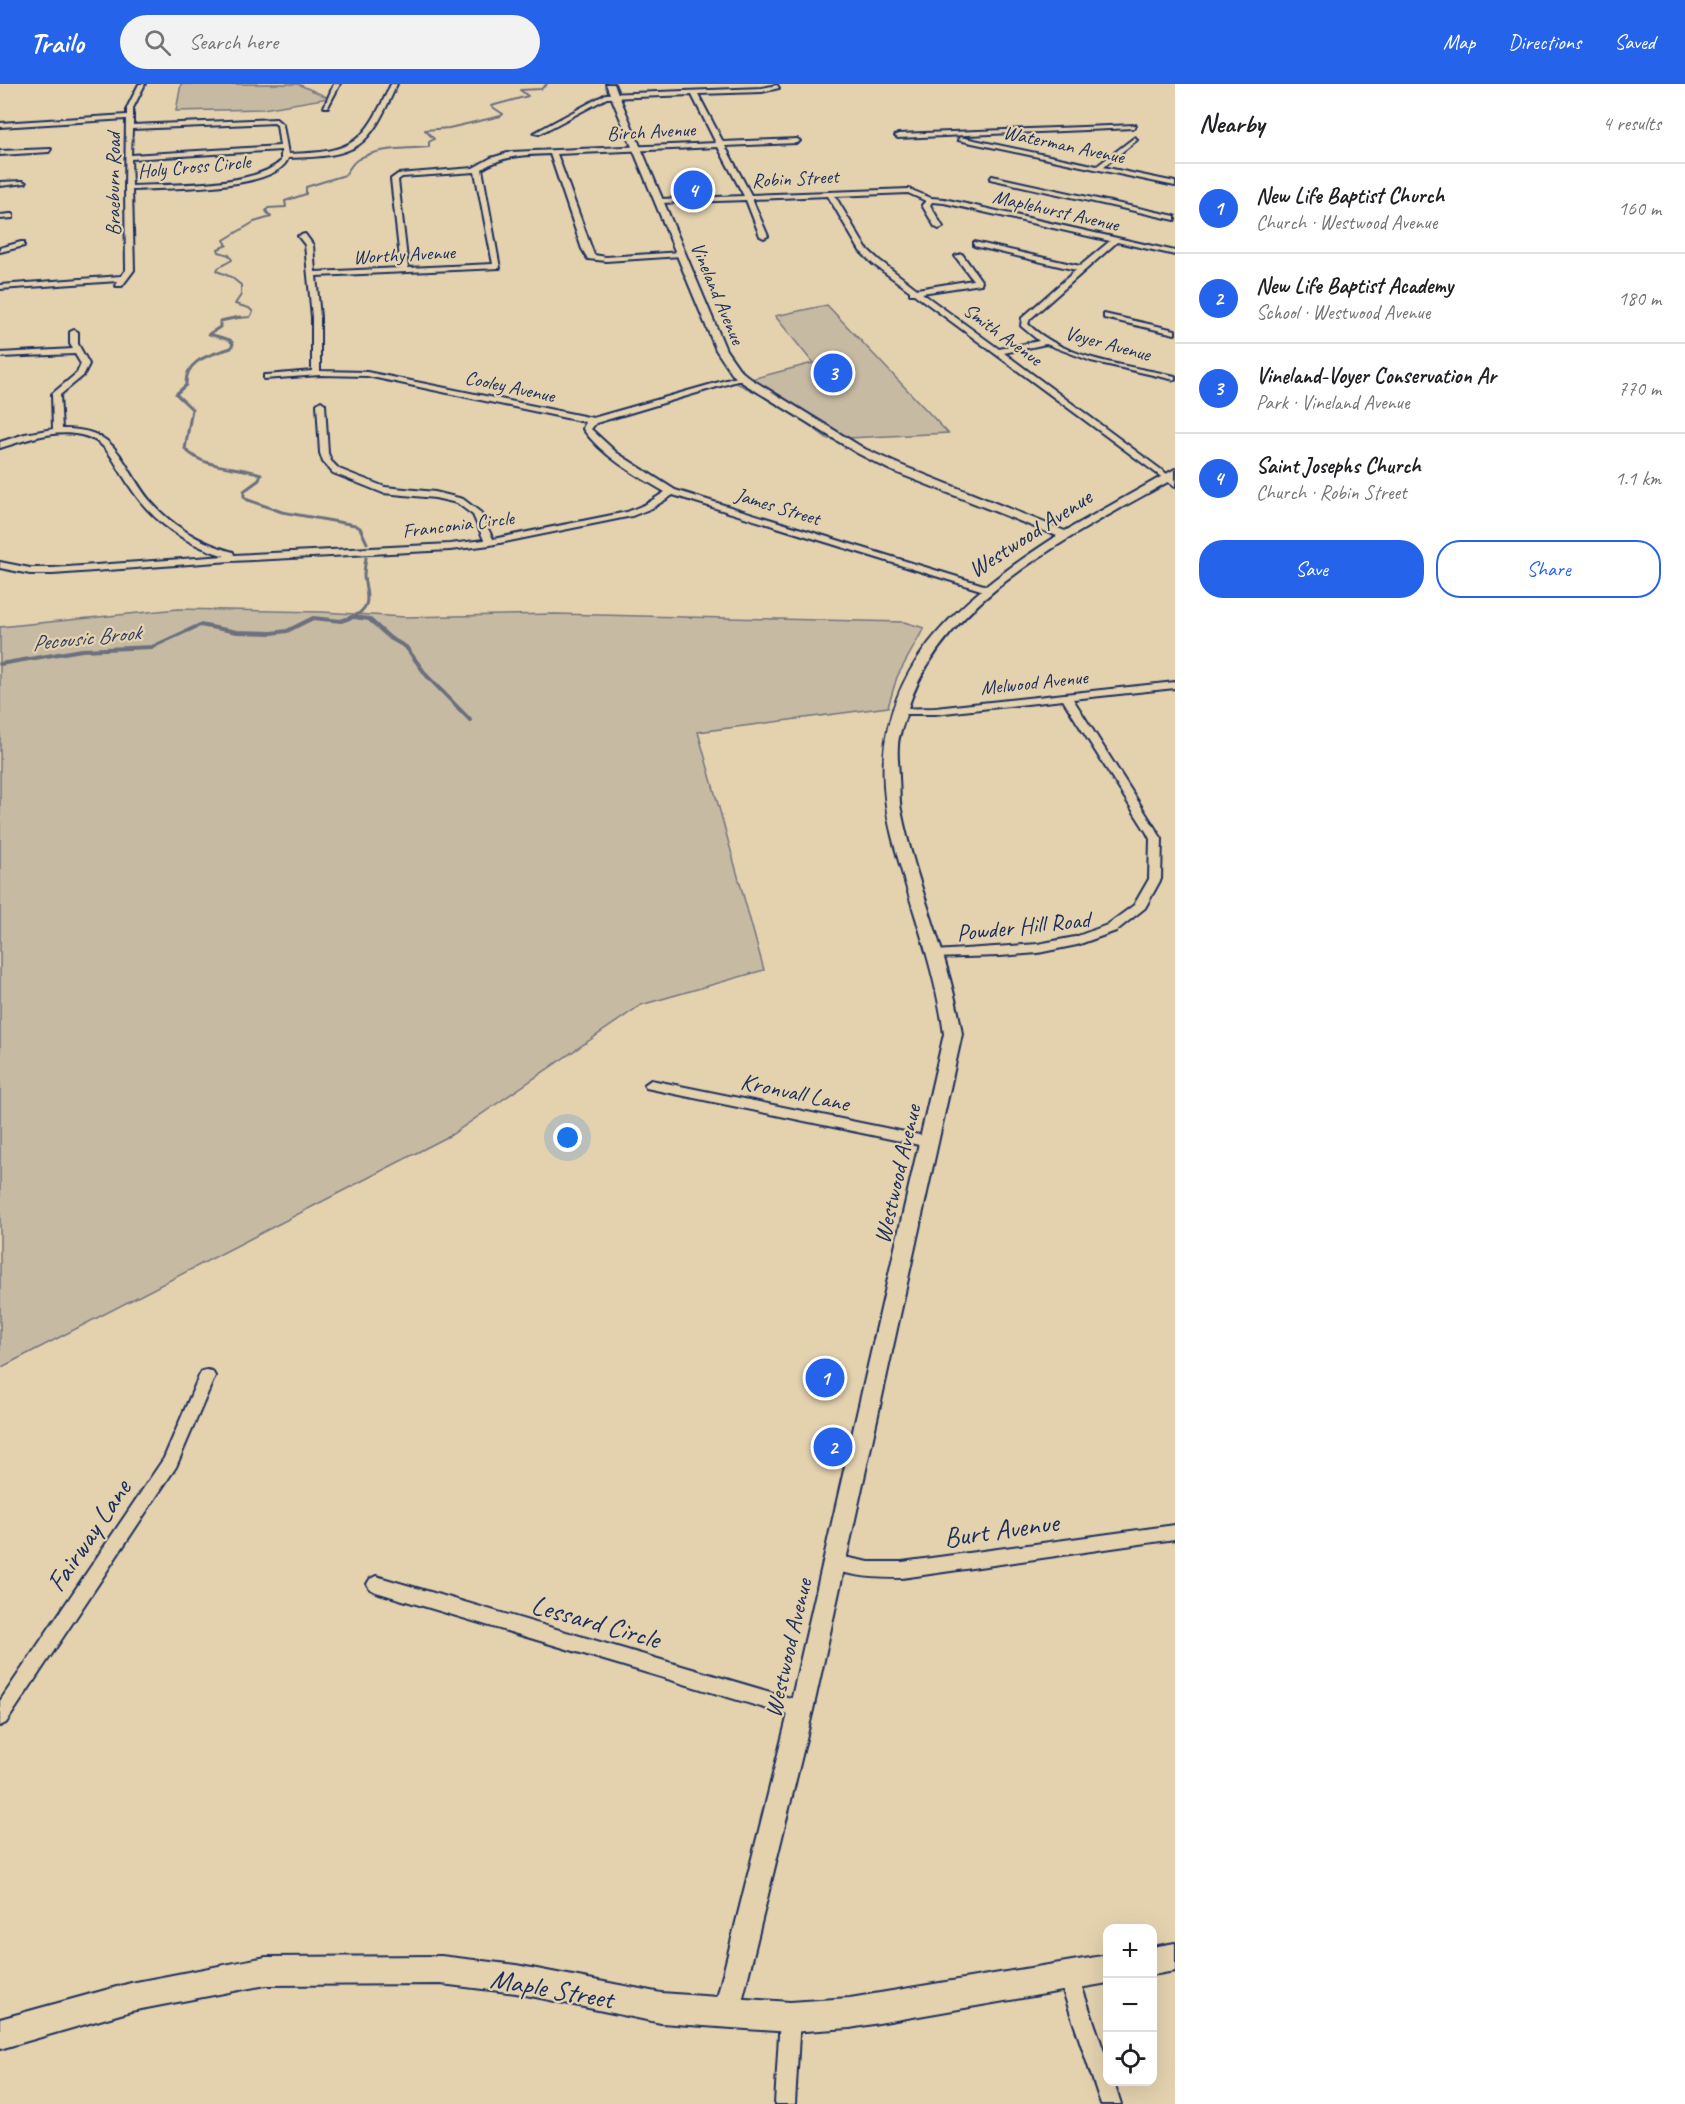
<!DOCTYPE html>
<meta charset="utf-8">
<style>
:root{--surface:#fff;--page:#f2f2f2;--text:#202124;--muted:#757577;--line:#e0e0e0;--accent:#2563eb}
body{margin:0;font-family:Caveat,sans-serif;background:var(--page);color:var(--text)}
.controls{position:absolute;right:18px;bottom:18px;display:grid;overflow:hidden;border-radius:12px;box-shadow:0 6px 24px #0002}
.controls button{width:54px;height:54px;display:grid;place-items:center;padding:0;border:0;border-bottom:2px solid var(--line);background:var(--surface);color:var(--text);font:30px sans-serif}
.you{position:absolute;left:568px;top:1054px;width:21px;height:21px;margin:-15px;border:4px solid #fff;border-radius:50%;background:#1a73e8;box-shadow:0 0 0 9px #1a73e833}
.badge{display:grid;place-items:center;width:39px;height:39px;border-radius:50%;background:var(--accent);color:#fff;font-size:20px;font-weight:700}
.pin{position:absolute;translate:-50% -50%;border:3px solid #fff;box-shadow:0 2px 6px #0006}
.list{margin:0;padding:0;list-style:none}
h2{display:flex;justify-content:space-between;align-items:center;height:78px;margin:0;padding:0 24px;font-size:26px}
h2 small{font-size:20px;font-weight:400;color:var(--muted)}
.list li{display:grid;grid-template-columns:39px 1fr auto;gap:18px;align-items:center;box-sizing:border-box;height:90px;padding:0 24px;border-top:2px solid var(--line)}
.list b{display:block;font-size:22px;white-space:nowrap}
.list p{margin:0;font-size:20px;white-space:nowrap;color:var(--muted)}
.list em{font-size:20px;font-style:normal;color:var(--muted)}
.actions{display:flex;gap:12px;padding:18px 24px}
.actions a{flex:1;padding:14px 0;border:2px solid var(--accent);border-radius:24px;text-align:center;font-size:21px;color:var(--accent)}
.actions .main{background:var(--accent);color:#fff}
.icon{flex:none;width:33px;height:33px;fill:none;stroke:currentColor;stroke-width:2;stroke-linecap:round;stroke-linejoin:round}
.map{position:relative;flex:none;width:1175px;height:2020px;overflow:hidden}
header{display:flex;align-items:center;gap:36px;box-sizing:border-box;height:84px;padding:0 30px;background:var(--accent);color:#fff}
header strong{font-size:28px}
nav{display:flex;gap:33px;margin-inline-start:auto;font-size:21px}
.search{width:420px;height:54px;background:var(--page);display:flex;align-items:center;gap:15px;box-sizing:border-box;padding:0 21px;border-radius:33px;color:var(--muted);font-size:22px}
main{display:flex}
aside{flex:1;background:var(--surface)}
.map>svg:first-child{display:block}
.green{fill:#c7baa3;stroke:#717480;stroke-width:1.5}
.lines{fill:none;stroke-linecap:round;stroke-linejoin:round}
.stream-far2{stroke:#6b6f7e;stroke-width:2}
.stream-far1{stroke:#6b6f7e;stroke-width:3}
.stream{stroke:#6b6f7e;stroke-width:4}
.minor-casing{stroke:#1b2f5e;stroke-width:4}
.tertiary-casing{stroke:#1b2f5e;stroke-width:4}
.secondary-casing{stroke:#1b2f5e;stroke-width:4}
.minor{fill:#e4d2af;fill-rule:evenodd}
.tertiary{fill:#e4d2af;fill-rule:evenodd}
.secondary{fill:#e4d2af;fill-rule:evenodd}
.labels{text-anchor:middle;stroke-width:4.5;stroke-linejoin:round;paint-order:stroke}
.far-street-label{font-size:20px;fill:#1b2f5e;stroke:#e4d2af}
.far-water-label{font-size:22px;font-style:italic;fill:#2f3f66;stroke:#e4d2af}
.street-label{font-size:24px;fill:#1b2f5e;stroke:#e4d2af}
.near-street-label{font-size:28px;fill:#1b2f5e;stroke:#e4d2af}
</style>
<header>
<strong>Trailo</strong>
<div class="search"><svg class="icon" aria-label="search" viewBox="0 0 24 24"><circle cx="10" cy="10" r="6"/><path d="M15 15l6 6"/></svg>Search here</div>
<nav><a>Map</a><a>Directions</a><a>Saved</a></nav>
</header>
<main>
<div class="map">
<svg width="1175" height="2020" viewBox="0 0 1175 2020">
<rect width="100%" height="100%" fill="#e4d2af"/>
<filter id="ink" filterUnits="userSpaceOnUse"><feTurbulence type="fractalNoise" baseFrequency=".0167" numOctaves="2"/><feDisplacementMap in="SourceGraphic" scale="12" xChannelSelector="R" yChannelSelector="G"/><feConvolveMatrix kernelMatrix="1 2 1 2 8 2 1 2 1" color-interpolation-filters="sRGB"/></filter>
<g filter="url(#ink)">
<g class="green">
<path d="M181,0H298L329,14L263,25L176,27Z"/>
<path d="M827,221L948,349L828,355L782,321L736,299L813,279L775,232Z"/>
<path d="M178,525L322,528L404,533L555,530L904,538L924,544L897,593L888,623L698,648L764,886L641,921L451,1051L0,1284V543Z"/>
</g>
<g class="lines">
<path class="stream-far2" d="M227,235L250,233L253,228L249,224L235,220L241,211V201L231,193L217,187L218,184L232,176L229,171L219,168L218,165L227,161L224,156L254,138L271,133L266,127L268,124L286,123L285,117L306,110V103L345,91C349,86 352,79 357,76C377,63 406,65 429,63V58L434,55L425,46L449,44L501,32L503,30L491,22L528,12L520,6L541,5L547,0"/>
<g class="stream-far1">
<path d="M240,233L220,237V243L209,250L230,256L233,260L231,264C211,271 185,275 186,301L176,310L192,325L185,365C206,386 234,381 261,390L259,396L244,407V413L248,416L282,428L355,441L360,444L367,459"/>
<path d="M354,533L360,534"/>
<path d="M352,534C373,522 367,513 364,493C364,487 365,480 366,474"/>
</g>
<g class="stream">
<path d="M354,533L369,535L390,554L406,563L427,592L470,636"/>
<path d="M0,580L82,566L152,563L200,541L237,548L272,549L287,547L313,534L341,537L355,532"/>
</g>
<defs>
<g id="minor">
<path d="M139,0H145L133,24V41L276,35L283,41L288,70C355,68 363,60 391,0H397C368,65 360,72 288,74C278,107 162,104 132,106L134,186L122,202H116L118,197L0,205V201L121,192L126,186L125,104L126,35L0,43V39L127,31V24ZM274,39L277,41L280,62L131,71L132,45ZM281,66V77C255,103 169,100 132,102L131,75Z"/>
<path d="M334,0H340L328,23H324Z"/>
<path d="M777,1L779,4L762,8L698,10L723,58L797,55L800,57L797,59L725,62L751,111L909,105L931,114L944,115L1175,167V171L1117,158L1030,235L1028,240C1065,276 1127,281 1175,292V296L1091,277L1046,260L1004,269L1175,396V403L914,210H910V207L873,180L860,167L828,112L752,115L768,152L764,154L760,152L746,116L660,119L656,117L660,115L744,112L718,63L557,70L594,171L606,173L681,168L685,170L681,172L606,177L588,175L582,165L550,70C525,71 504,71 482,85L500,184L316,192L320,233V287L367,288L593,334L744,291V295L596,339L591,345L617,369L675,406L990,503V507H984L673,411L652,424L632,432L490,461L450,466L231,477L53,490H30L0,484V478L30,484H53L225,472C195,463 168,448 147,425C139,416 131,405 125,395C112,375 107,357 81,351C53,345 27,356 0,364V358L25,350L53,345L52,310L77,289L81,280L75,270L0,273V269L73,265L70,260V248L74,246L78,248V260L89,280L83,292L60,311L62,345C122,344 120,382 152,419C174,444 202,459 233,468L234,471L450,460L484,456L473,431L457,419L435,414L383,409L333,389L323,378L320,369L317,320L321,317L325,320L328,369L331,377L339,385L385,403L435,408L463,415L480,428L493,455L627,428L646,420L665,408C636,391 603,373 583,345L585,338L367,292L320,291L264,295V291H267L312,287V233L305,161L298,152L305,150L313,161L315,188L401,184L391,95L398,90L473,84L491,74L511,68L716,59L692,11L607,14L539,50L534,49L606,10L762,4ZM475,88L493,180L408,184L398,96L402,93ZM908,109L926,117L922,121L935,143L939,145L943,143L930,121L932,118L944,119L1110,157L1080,182L974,158V162L1076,186L1022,234L1021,242L1039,257L999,265L922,209L981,200L982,198L962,170L955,172L973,196L917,205L879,176L866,164L835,112Z"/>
<path d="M1136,41L1134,44L898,54L895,52L898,50Z"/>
<path d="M960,53L1097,82L1135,53L1137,56L1103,83L1175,98V102L958,56Z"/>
<path d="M51,65L49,68L0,71V67Z"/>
<path d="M992,92L1175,132V136L990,95Z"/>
<path d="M0,98L23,97L26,99L0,102Z"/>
<path d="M10,130H13V134L0,135V131Z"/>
<path d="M21,158H24V162L0,168V164Z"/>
<path d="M1104,230L1175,246V250L1104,234Z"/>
<path d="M1175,598V604L1073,615L1162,755L1161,795L1145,824L1116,847L1077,861L1038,869L1000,872L931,874L929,871L931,868L935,867L1038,860L1075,853L1107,841L1134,821L1149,795L1150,755L1147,749L1063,616L935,630H897L893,629V625L935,624Z"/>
<path d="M651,996L929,1053L934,1054L936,1058L934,1062L929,1063L646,1004L644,1001Z"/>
<path d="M207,1286L212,1287L215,1292L176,1383L6,1639L0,1642V1617L164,1374L199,1292L202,1287Z"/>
<path d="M1175,1441V1455L902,1494C877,1494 852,1493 828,1484L826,1479L828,1474L834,1471L869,1478H902Z"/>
<path d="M376,1492L801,1617L807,1620L810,1626L807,1632L801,1635L376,1508L370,1505L367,1500L370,1495Z"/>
<path d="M1068,1882L1075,1885L1078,1892L1108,1979V1998H1114L1121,2020H1101L1058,1892L1061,1885Z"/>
<path d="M790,1923L797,1926L800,1933L795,2020H775L780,1933L783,1926Z"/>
</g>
<path id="tertiary" d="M606,0H614L726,266L740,286L751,295L865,365L898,380L1065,447L1175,385V394C1078,449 937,515 906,631C903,641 898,652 898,662C897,673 899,684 899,694C900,705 899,716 901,726C916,802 950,873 962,950L813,1626L739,1930L736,1940L726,1943L716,1940L713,1930L789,1626L944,950C935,882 909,819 892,752C855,605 943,525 1057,452L890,386L857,369L743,299L732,290L716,266Z"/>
<g id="secondary">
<path d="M1175,1859V1887L1152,1891V1863Z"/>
<path d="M1108,1871V1899L850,1944L790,1948L661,1939L516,1909L441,1900L266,1901L131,1927L0,1965V1935L131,1899L266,1873L441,1872L516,1881L661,1909L790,1918L850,1914Z"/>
</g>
</defs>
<use href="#minor" class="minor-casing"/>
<use href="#tertiary" class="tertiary-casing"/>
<use href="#secondary" class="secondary-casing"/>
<use href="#minor" class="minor"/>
<use href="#tertiary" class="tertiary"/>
<use href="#secondary" class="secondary"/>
</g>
</g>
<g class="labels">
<g class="far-street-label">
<text transform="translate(651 47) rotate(-3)" y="7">Birch Avenue</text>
<text transform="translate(1064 60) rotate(12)" y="7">Waterman Avenue</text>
<text transform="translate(194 82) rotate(-5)" y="7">Holy Cross Circle</text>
<text transform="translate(795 94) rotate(-3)" y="7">Robin Street</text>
<text transform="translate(113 100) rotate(-90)" y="7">Braeburn Road</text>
<text transform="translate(1056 126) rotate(13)" y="7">Maplehurst Avenue</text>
<text transform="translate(404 170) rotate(-3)" y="7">Worthy Avenue</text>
<text transform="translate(718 209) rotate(67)" y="7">Vineland Avenue</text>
<text transform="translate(1003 250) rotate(36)" y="7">Smith Avenue</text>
<text transform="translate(1108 259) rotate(15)" y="7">Voyer Avenue</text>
<text transform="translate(510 302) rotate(12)" y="7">Cooley Avenue</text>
<text transform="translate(778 422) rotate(17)" y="7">James Street</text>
<text transform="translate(458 440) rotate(-7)" y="7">Franconia Circle</text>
<text transform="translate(1034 598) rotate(-6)" y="7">Melwood Avenue</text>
</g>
<g class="far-water-label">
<text transform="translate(86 553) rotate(-6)" y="8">Pecousic Brook</text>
</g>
<g class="street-label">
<text transform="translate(1030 449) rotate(-33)" y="8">Westwood Avenue</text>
<text transform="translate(1023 842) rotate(-6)" y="8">Powder Hill Road</text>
<text transform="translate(795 1008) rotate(12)" y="8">Kronvall Lane</text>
<text transform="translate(897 1090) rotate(-77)" y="8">Westwood Avenue</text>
<text transform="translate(788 1564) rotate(-77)" y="8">Westwood Avenue</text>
</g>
<g class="near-street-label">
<text transform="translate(1001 1445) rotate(-8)" y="10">Burt Avenue</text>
<text transform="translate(88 1451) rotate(-56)" y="10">Fairway Lane</text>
<text transform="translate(596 1537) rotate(16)" y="10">Lessard Circle</text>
<text transform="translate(552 1904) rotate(10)" y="10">Maple Street</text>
</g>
</g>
</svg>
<div class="controls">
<button>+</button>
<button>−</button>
<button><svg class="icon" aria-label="locate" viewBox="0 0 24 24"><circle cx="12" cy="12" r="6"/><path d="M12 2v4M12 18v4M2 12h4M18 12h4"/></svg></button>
</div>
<div class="you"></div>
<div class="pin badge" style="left:825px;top:1294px">1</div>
<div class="pin badge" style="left:833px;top:1363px">2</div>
<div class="pin badge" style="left:833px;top:289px">3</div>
<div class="pin badge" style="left:693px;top:106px">4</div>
</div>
<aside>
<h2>Nearby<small>4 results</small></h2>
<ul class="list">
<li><span class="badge">1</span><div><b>New Life Baptist Church</b><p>Church · Westwood Avenue</p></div><em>160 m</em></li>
<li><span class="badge">2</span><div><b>New Life Baptist Academy</b><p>School · Westwood Avenue</p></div><em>180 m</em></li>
<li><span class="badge">3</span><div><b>Vineland-Voyer Conservation Ar</b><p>Park · Vineland Avenue</p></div><em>770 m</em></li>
<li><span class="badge">4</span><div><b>Saint Josephs Church</b><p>Church · Robin Street</p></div><em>1.1 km</em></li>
</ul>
<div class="actions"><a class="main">Save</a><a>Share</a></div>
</aside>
</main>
